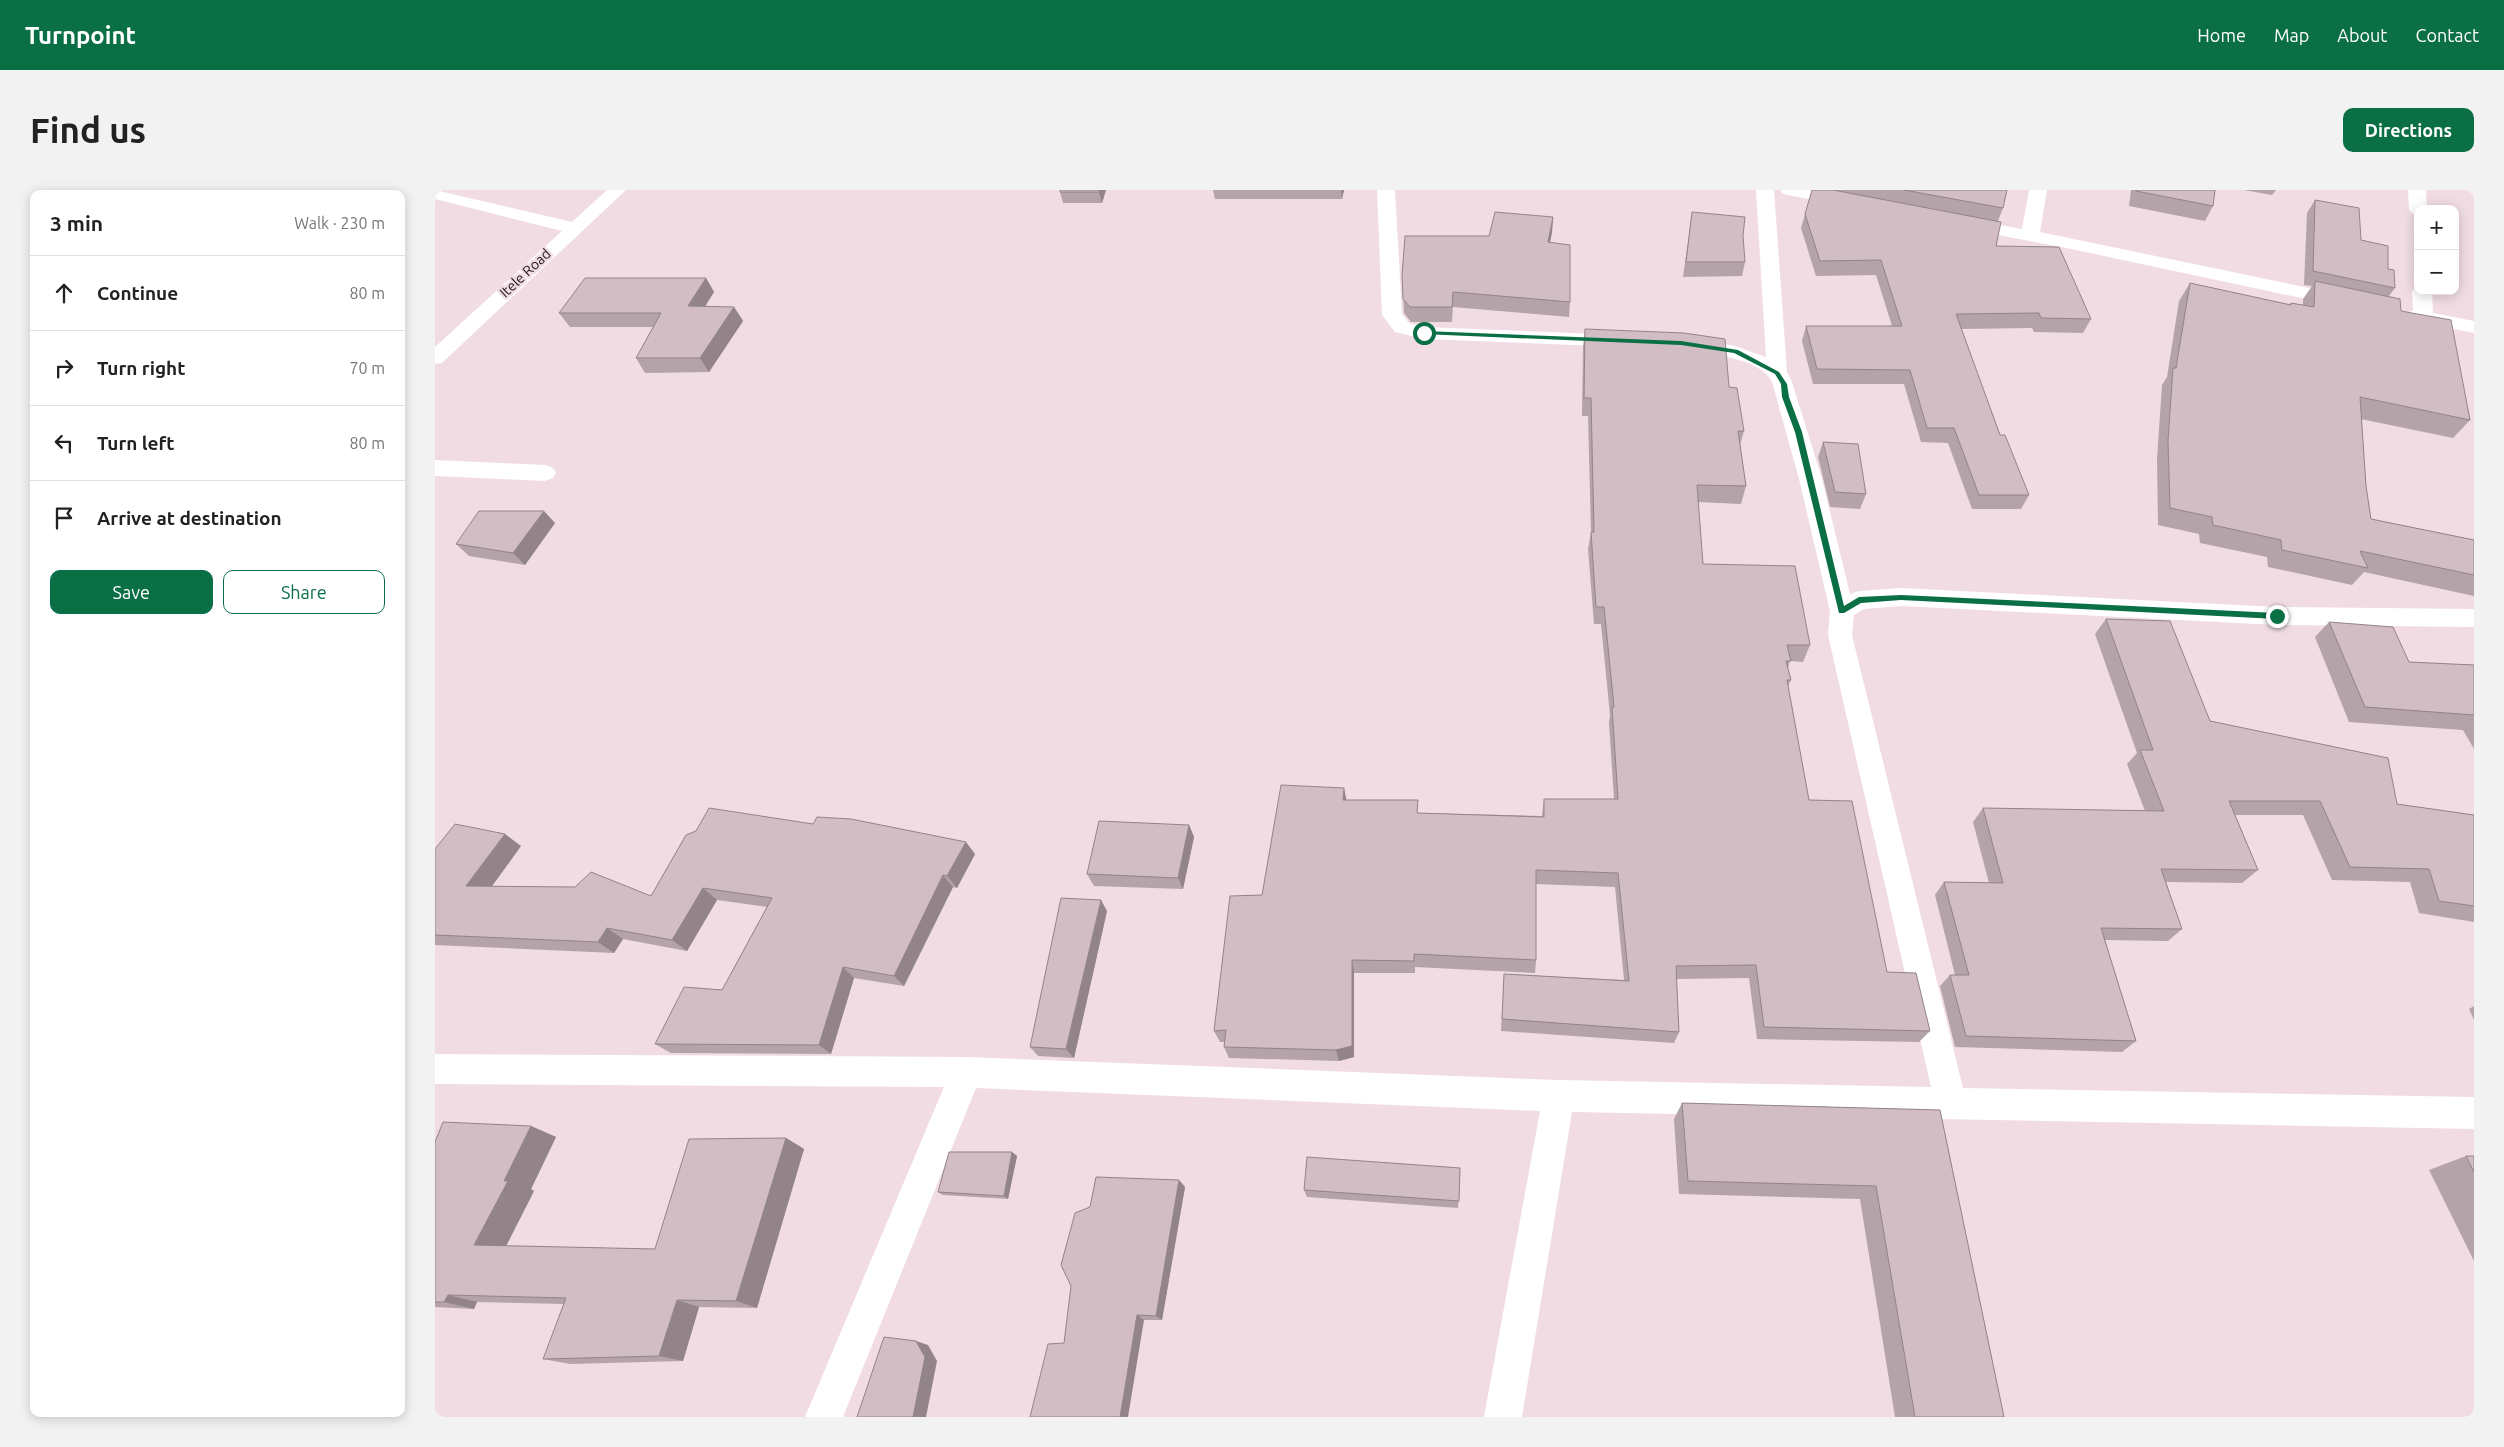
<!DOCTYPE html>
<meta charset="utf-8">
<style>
:root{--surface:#fff;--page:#f2f2f2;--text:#222;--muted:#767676;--line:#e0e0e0;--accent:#0b6f46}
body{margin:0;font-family:Ubuntu,sans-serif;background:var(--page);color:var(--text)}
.controls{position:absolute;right:15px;top:15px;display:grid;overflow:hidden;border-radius:10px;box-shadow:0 2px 12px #0003}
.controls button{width:45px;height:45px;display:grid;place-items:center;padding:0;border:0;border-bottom:1px solid var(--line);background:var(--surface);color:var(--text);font:25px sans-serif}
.stop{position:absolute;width:15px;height:15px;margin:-11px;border:4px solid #0b6f46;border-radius:50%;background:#fff}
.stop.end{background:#0b6f46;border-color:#fff;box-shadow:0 1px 5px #0008}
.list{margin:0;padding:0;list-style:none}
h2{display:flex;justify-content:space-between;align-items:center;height:65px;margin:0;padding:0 20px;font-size:21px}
h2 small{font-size:16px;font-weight:400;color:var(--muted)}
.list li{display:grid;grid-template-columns:32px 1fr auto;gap:15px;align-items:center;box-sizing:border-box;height:75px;padding:0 20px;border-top:1px solid var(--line)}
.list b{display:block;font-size:19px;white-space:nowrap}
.list em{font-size:16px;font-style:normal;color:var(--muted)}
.actions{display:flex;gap:10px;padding:15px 20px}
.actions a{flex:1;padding:11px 0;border:1px solid var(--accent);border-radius:10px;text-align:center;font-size:18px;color:var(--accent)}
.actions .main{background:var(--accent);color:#fff}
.icon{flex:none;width:28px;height:28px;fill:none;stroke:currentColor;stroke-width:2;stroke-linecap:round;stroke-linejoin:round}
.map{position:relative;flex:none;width:2039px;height:1227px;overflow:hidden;border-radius:10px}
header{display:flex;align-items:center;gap:30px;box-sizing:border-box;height:70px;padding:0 25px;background:var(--accent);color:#fff}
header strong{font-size:24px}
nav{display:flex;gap:28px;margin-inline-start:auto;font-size:18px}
.intro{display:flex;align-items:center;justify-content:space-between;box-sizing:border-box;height:120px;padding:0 30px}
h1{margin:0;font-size:35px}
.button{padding:12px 22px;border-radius:10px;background:var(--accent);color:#fff;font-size:18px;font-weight:700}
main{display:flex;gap:30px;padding:0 30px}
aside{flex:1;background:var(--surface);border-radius:10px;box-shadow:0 2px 12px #0003}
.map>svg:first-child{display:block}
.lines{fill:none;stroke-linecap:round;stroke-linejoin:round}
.minor{fill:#fff;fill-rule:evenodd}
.wall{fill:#b4a3a8}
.shaded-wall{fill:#928488}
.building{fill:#d1bdc3;stroke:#928488}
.route{fill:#0b6f46}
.labels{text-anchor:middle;stroke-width:5;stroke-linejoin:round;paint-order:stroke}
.far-street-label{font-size:14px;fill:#1e1719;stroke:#f1dce3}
</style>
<header>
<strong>Turnpoint</strong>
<nav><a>Home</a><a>Map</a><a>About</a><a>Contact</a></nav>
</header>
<div class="intro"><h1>Find us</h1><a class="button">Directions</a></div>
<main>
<aside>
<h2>3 min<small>Walk · 230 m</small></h2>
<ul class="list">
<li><svg class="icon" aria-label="ahead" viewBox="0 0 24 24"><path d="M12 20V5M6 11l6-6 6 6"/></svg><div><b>Continue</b></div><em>80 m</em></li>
<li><svg class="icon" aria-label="right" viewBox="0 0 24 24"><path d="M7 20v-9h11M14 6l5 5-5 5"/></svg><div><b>Turn right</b></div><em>70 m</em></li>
<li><svg class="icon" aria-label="left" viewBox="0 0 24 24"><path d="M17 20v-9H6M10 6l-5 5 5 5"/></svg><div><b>Turn left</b></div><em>80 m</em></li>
<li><svg class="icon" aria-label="arrive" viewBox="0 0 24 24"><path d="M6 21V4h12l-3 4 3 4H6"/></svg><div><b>Arrive at destination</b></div></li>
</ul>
<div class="actions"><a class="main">Save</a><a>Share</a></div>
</aside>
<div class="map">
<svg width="2039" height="1227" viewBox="0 0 2039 1227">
<rect width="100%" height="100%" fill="#f1dce3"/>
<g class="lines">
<g class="minor">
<path d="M0,0L137,32L172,0H191L7,173L0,174V157L127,41L0,9Z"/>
<path d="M942,0H960L967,124L974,133L989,137L1187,145L1194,147L1197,151L1194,155L1187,157L989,149L960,142L947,125Z"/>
<path d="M1321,0H1339L1352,182L1357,192L1387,289L1415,404L1424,401L1466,398L1842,417L2039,419V437L1842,435L1466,416L1429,419L1419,425L1417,445L1528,898L2039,907V939L1137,922L1087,1227H1049L1105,921L541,898L408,1227H370L509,897L0,894V864L531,867L1124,890L1496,897L1393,445L1395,421L1364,289L1337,192C1326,167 1270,164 1247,158L1244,154L1247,150L1254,148L1300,156L1331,167Z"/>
<path d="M1345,0H1380L1419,8L1422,12L1419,16L1413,17L1348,4Z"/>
<path d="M1594,0H1612L1605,42L1908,105L1915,107L1918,111L1915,115L1908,117L1641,60L1527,38L1521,37L1518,33L1521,29L1527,28L1587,39Z"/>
<path d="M1973,0H1991L1992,19H1983V24L1977,23L1974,19Z"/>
<path d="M1983,96V101H1997L1998,123L2039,131V143L1973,130L1970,126L1973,122L1978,121L1977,101Z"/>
<path d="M0,270L110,275L118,278L121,283L118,288L110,291L0,286Z"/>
</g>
</g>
<g class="wall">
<path d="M625,0H671L667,13H628L625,2Z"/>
<path d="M778,0H909L907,9H780Z"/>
<path d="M1377,0H1572L1568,18L1563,31L1561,56L1656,129L1648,143L1599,142L1597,138L1526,139L1565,245L1594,305L1586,319H1537L1513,253L1486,252L1469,194H1378L1367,151L1371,136H1457L1441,85L1381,86L1366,38Z"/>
<path d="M1696,0H1780L1778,16L1770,31L1694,16Z"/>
<path d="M1809,0H1841L1837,5Z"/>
<path d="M1880,10L1926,50L1953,79L1960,98L1954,106L1966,121L2035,230L2018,248L1926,229L1931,296L1936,329L2039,350V406L1929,382L1917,395L1833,377L1832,367L1765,353L1764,344L1723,335L1722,269L1727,195L1732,187L1744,111L1755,93L1854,115L1856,113L1868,115V109L1877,96L1869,95L1872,23Z"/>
<path d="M1257,22L1310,72L1307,86L1248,87Z"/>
<path d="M1118,27L1117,42L1115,52L1135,112L1134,127L1018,117L1017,132H976L969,123L967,85L1054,46Z"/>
<path d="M271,88L279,102L270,117H299L308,131L274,182L210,183L201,168L218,137H135L124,123Z"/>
<path d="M1150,139L1294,197L1309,241L1305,255L1311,296L1306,314L1263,312L1268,374L1375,455L1368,472L1355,471L1353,478L1356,490L1353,496L1374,610L1452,782L1495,841L1484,852L1322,849L1314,788L1241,789L1244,842L1239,853L1066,841L1069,784L1189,790L1180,697L1101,694V770L1100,783L980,777V783H919V867L904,871L794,868L789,857V852H785L779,841L827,705L909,598L911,610L983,623L1107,626L1109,609H1179L1174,533L1175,525L1166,434H1159L1153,359L1156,342L1153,226H1147L1148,157Z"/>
<path d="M1388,252L1431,304L1425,319L1395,317L1383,267Z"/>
<path d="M120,333L90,375L34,366L21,354Z"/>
<path d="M1671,429L1775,531L1962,614L2039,625V732L1984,723L1975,692L1897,690L1868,625H1800L1823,680L1807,693L1731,692L1747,739L1733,751L1670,750L1701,851L1687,862L1520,857L1505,796L1515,785H1520L1500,705L1509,692L1554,693L1538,632L1548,618L1710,621L1692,574L1702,563L1660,444Z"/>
<path d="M1894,432L1974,472L2039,475V559L2028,540L1914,532L1880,447Z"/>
<path d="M754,635L759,647L748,699L659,696L652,684Z"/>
<path d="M251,645L540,664L522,698L518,697L469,796L419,788L396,864L236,863L220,854L287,800L332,717L282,710L252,761L188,749L179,763L0,755V659L86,656L57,696L216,706Z"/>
<path d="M672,721L639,868L603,866L595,857Z"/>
<path d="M2039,816V830L2034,819Z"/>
<path d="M1247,913L1505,920L1569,1227H1460L1425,1009L1244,1004L1239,929Z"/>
<path d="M96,936L121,947L96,999L99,1001L71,1056L220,1059L351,948L369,959L322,1118L264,1117L248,1171L135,1174L108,1169L129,1114L42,1112L39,1119L0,1117V952Z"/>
<path d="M577,962L582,966L573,1009L508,1005L503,1002Z"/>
<path d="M2031,966H2039V1071L1994,980Z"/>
<path d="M1025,978L1023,1018L872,1007L869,1000Z"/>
<path d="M744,990L750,997L727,1130H709L629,1153Z"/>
</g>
<g class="shaded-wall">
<path d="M665,0H671L667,13L664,2Z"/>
<path d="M906,0H909L907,9Z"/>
<path d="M1118,27L1117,42L1112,66L1113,52Z"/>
<path d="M271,88L279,102L261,130L253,116Z"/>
<path d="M299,117L308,131L274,182L265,168Z"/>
<path d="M109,321L120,333L90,375L78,363Z"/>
<path d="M909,598L912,613L908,610Z"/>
<path d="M754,635L759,647L748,699L743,688Z"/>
<path d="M70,644L86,656L49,707L31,696Z"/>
<path d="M531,652L540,664L522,698L512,686Z"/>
<path d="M508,685L518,697L469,796L459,786Z"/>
<path d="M268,698L282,710L252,761L237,750Z"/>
<path d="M666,710L672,721L639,868L631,859Z"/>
<path d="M172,738L188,749L179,763L163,752Z"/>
<path d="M917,770L919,783V867L904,871L901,860Z"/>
<path d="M408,777L419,788L396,864L384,855Z"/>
<path d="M96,936L121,947L96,999L99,1001L67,1064L39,1055L69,991Z"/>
<path d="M351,948L369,959L322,1118L301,1111Z"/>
<path d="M577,962L582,966L573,1009L569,1006Z"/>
<path d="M744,990L750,997L727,1130L721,1126Z"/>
<path d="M13,1105L42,1112L39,1119L9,1112Z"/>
<path d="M242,1110L264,1117L248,1171L224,1166Z"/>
<path d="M702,1125L709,1130L693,1227H685Z"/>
<path d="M481,1151L493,1155L502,1171L491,1227H478Z"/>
</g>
<g class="building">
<path d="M625,0H665L664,2H625Z"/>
<path d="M1377,0H1398L1566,32L1561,56L1624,57L1656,129L1606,128L1604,123L1521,124L1565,245H1570L1594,305H1544L1519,238H1492L1475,180L1382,179L1371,136H1467L1446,70L1385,71L1370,24Z"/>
<path d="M1469,0H1572L1568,18Z"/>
<path d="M1701,0H1780L1778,16L1701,1Z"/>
<path d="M1880,10L1924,18L1926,50L1953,56V79L1959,80L1960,98L1878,81Z"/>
<path d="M1060,22L1118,27L1113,52L1135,55V112L1018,102L1017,117H975L968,109L967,85L970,46H1054Z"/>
<path d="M1257,22L1310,27L1308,46L1310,72H1251Z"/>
<path d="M150,88H271L253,116L299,117L265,168H201L226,123H124Z"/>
<path d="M1880,91L1965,109L1966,121L2016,130L2035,230L1925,207L1931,296L1936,329L2039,350V385L1925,361L1933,378L1847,360L1846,350L1778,335L1777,327L1735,318L1733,251L1738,178H1741L1755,93L1856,115V113L1879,117Z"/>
<path d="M1150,139L1249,143L1290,149L1294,197L1302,198L1309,241H1303L1311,296L1262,295L1268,374L1360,376L1375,455H1352L1356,471H1351L1356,490H1352L1374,610L1417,611L1452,782L1481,783L1495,841L1329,837L1321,775L1241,776L1244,842L1067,829L1069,784L1194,791L1183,683L1101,680V770L979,764V771L917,770V856L901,860L789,857L791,840L779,841L795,706L827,705L846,595L909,598L908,610H983L982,623L1109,627V609H1183L1177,517H1179L1169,417H1161L1156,342H1159L1156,208H1149Z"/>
<path d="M1388,252L1423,254L1431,304L1400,302Z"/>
<path d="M44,321H109L78,363L21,354Z"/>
<path d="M1671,429L1735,431L1775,531L1953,568L1962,614L2039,625V716L2004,711L1994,679L1915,677L1885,611H1794L1823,680L1726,679L1747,739L1666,738L1701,851L1531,846L1515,785H1534L1509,692L1568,693L1548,618L1729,621L1705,560H1718Z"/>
<path d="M1894,432L1958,437L1974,472L2039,475V525L1930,517Z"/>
<path d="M274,618L378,634L382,627L416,629L531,652L512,686L508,685L459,786L408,777L384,855L220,854L249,797L287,800L337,708L268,698L237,750L172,738L163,752L0,745V659L20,634L70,644L31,696L140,697L156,682L216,706L251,645L261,641Z"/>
<path d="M664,631L754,635L743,688L652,684Z"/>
<path d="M626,708L666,710L631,859L595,857Z"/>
<path d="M1247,913L1505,920L1569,1227H1480L1441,996L1253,991Z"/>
<path d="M8,932L96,936L69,991H73L39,1055L220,1059L254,949L351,948L301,1111L242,1110L224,1166L108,1169L131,1108L13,1105L9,1112H0V952Z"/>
<path d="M514,962H577L569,1006L503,1002Z"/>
<path d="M2031,966H2039V982Z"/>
<path d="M872,967L1025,978L1024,1011L869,1000Z"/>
<path d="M661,987L744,990L721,1126L702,1125L685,1227H595L613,1154L629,1153L636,1096L626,1075L640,1023L655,1017Z"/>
<path d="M449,1147L481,1151L490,1167L478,1227H422Z"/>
</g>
<path class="route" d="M989,141L1246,151L1303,160L1344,182L1352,194L1354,207L1367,242L1409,416L1424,407L1466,405L1842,423L1846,426L1842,429L1466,410L1426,413L1409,423H1404L1360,242L1347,207L1346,194L1340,184L1299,163L1246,155L987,144Z"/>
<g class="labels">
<g class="far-street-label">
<text transform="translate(90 83) rotate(-43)" y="5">Itele Road</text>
</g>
</g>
</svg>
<div class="controls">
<button>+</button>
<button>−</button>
</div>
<div class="stop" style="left:989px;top:143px"></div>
<div class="stop end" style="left:1842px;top:426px"></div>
</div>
</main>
